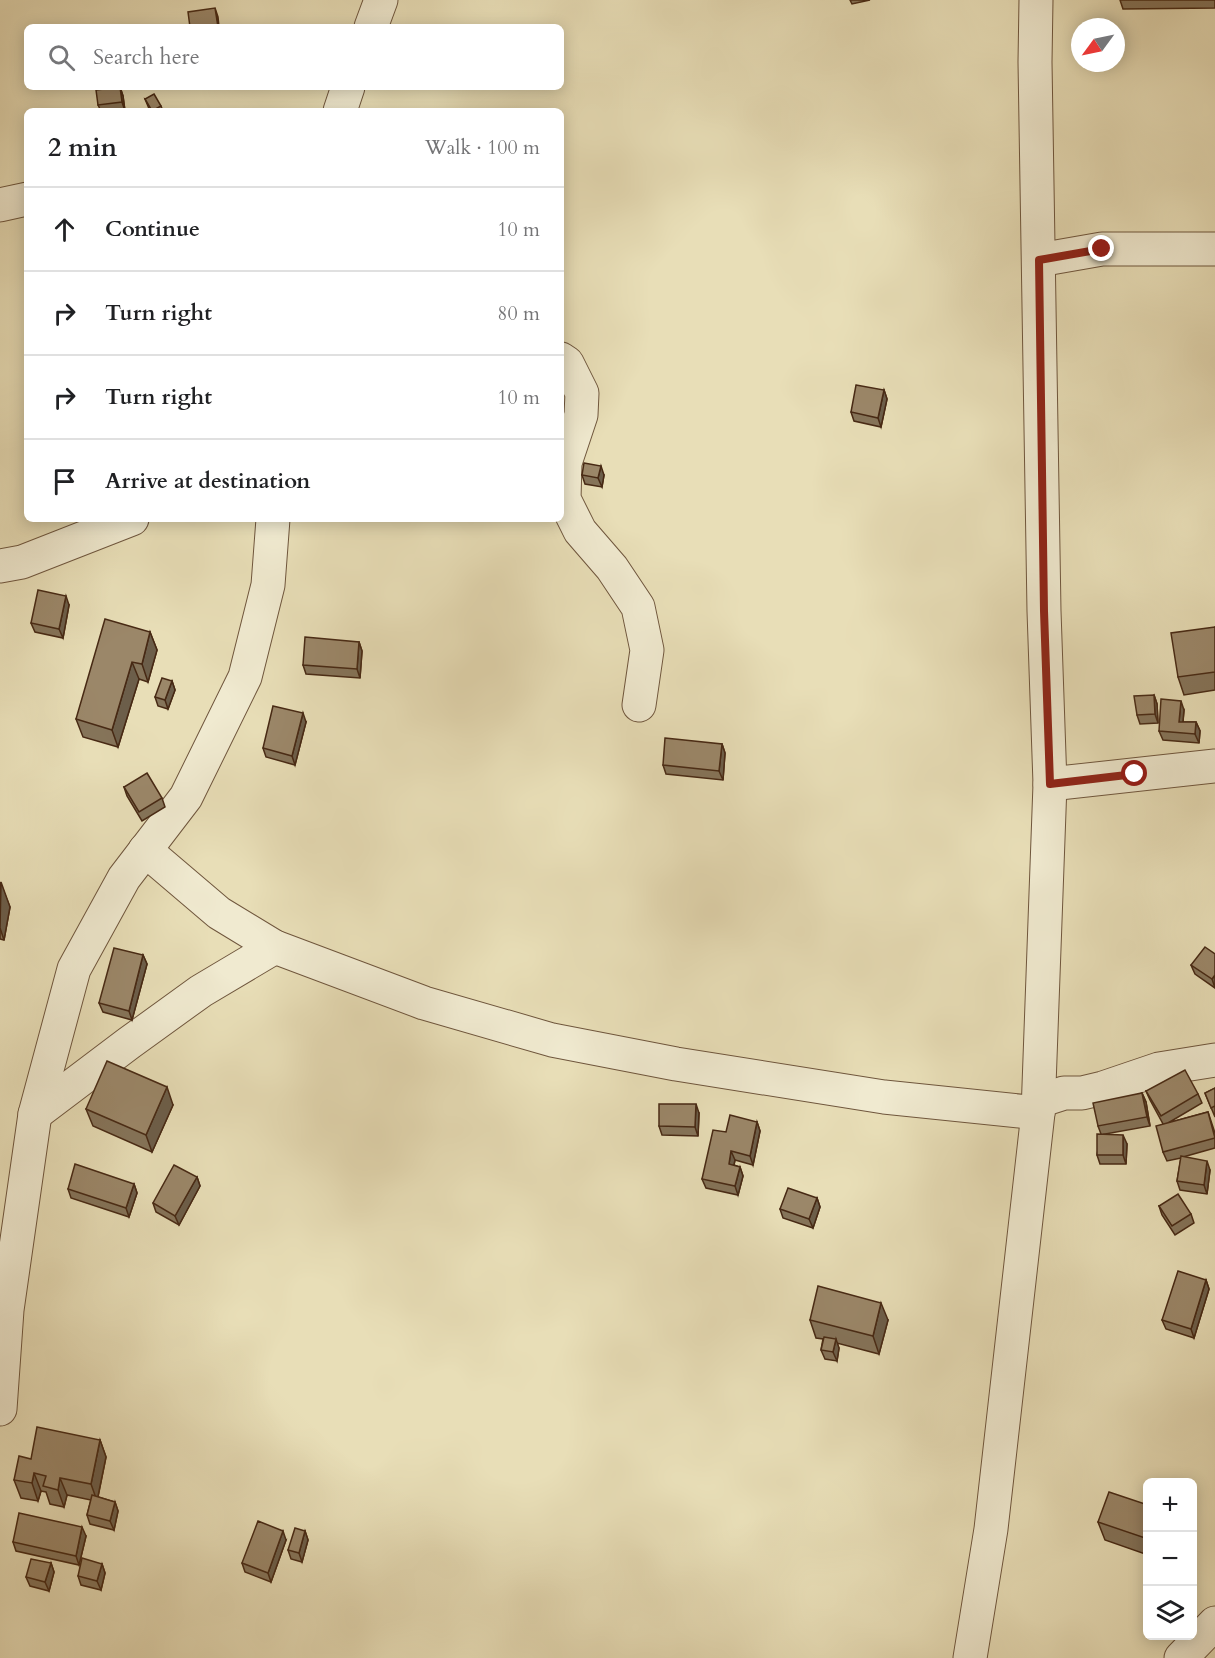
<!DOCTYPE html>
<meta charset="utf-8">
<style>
:root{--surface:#fff;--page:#f2f2f2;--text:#202124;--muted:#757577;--line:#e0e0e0}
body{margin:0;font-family:Cardo,serif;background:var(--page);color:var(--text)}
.controls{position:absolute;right:18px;bottom:18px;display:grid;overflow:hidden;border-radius:9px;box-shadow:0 3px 15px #0003}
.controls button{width:54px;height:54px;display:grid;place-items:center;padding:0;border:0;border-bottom:2px solid var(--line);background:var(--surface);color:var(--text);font:30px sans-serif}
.compass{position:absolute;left:1071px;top:18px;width:54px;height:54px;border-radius:50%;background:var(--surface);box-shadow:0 3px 15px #0003;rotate:237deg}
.stop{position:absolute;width:18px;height:18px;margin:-14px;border:4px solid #8f2418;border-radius:50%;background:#fff}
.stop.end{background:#8f2418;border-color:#fff;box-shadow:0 2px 6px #0008}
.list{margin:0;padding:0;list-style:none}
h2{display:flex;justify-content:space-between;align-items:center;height:78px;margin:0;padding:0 24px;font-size:26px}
h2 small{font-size:20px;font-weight:400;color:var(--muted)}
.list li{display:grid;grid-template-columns:39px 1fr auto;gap:18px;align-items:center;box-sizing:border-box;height:84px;padding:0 24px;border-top:2px solid var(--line)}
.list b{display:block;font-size:22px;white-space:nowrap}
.list em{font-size:20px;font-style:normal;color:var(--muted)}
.icon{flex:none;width:33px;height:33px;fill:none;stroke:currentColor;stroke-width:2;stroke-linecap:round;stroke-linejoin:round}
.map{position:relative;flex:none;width:1215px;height:1658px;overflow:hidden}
.search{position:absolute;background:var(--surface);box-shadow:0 3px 15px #0003;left:24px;top:24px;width:540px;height:66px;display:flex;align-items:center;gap:15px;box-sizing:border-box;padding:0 21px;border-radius:9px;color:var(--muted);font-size:22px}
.panel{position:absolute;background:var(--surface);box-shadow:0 3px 15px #0003;left:24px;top:108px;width:540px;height:414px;border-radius:9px}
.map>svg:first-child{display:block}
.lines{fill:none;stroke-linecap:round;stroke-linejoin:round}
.minor-casing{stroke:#6f563d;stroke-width:35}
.tertiary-casing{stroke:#6f563d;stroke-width:35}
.minor{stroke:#f0ead0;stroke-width:33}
.tertiary{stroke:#f0ead0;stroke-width:33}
.wall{fill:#85745a;stroke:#472914;stroke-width:1.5}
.shaded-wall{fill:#6c5e4a;stroke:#472914;stroke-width:1.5}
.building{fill:#9b8769;stroke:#472914;stroke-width:1.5}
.route{stroke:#8f2418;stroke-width:8}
</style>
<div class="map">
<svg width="1215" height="1658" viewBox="0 0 1215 1658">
<rect width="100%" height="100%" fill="#e8deb7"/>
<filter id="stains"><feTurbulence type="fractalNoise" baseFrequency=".00333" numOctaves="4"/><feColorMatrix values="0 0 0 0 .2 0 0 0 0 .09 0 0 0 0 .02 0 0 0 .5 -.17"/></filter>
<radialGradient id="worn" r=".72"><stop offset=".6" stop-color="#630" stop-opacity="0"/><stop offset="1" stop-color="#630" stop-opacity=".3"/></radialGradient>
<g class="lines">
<defs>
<g id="minor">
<path d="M371,27L381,0"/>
<path d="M340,111L348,87"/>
<path d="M0,205L27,199"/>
<path d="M1039,260L1102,249H1215"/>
<path d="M561,359L567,363L582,393L581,415L565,463L564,499L580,531L612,568L638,607L647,650L639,705"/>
<path d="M0,566L22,562L132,519"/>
<path d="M1050,784L1215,766"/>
<path d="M145,850L219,913L275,947L424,1003L552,1040L676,1064L884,1097L1038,1113"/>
<path d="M1039,1101L1064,1093H1082L1103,1088L1159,1069L1215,1060"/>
<path d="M35,1114L129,1043L201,991L275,947"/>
<path d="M0,1409L7,1310L35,1114L74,969L124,878L186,797L245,677L268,585L273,519"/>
<path d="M1181,1658L1215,1623"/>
</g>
<path id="tertiary" d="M970,1658L991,1529L1038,1113L1050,784L1044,611L1035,62L1036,0"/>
</defs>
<use href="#minor" class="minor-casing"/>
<use href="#tertiary" class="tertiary-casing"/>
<use href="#minor" class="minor"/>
<use href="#tertiary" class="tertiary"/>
</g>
<g class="wall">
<path d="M850,0H870L852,4Z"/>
<path d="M1120,0H1215V8L1123,9Z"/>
<path d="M120,87L123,96L125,111H101L98,105Z"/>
<path d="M145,99L161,106L163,111H150Z"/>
<path d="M884,390L887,399L881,427L854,421L851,412Z"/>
<path d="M582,475H604L602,487L585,484Z"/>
<path d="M69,605L63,638L35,632L31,623Z"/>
<path d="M1215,627V690L1184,695L1178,677Z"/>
<path d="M150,632L157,650L148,682L139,679L118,747L83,737L76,719Z"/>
<path d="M359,642L362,651L360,678L306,674L303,665Z"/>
<path d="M172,681L175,690L168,709L158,706L155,697Z"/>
<path d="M1154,695L1157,704L1158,723L1140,724L1137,715Z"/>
<path d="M1184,710L1183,722H1196L1200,731L1199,743L1163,740L1159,731Z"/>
<path d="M306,722L295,765L266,757L263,748Z"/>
<path d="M722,744L725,753L723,780L666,774L663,765Z"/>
<path d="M124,787L162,798L165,807L142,821L127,796Z"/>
<path d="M0,882L10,907L4,940L0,939Z"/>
<path d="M1215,954V988L1195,974L1191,965Z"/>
<path d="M143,955L147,964L132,1020L103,1012L99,1003Z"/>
<path d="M1215,1088V1117L1205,1093Z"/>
<path d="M1146,1091L1198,1094L1202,1103L1168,1123L1208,1112L1215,1133V1148L1183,1157L1210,1170L1207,1194L1180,1190L1177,1181L1181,1158L1167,1161L1163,1152V1124L1150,1100Z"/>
<path d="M1142,1093L1146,1102L1150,1126L1105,1134L1127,1144L1126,1164H1100L1097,1155L1101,1134L1098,1126Z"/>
<path d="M173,1105L152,1152L93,1126L86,1109Z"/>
<path d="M699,1113L698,1136L662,1135L659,1126Z"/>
<path d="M757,1122L760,1131L753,1165L735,1160L734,1165L740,1167L743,1176L738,1195L706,1188L702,1179L726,1132Z"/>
<path d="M197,1177L200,1186L179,1225L156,1212L153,1203Z"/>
<path d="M134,1184L137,1193L129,1217L71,1198L68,1189Z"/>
<path d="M817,1198L820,1207L813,1228L783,1218L780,1209Z"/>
<path d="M1159,1206L1191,1214L1194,1223L1175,1235L1162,1215Z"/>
<path d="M1206,1280L1209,1289L1194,1338L1166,1329L1162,1320Z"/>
<path d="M810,1320H888L879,1354L837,1343L839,1348L837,1361L825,1359L821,1350L823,1339L816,1338Z"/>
<path d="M100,1440L106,1457L98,1497L115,1502L118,1511L114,1530L90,1524L87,1515L91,1500L67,1495L64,1507L50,1504L46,1492L41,1491L38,1501L21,1498L14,1480L31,1459Z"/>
<path d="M1148,1505V1555L1105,1540L1098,1522Z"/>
<path d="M305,1531L308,1540L302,1562L291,1559L288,1550Z"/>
<path d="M86,1536L79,1565L16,1551L13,1542Z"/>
<path d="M286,1540L271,1582L245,1572L242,1563Z"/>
<path d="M51,1563L54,1572L49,1591L30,1586L26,1577Z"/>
<path d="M102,1564L105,1573L101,1590L81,1585L78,1576Z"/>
</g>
<g class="shaded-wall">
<path d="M215,8L218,17L219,27H218Z"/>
<path d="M120,87L123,96L125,111L122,102Z"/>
<path d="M884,390L887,399L881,427L878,418Z"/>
<path d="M601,466L604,475L602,487L598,478Z"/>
<path d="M66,596L69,605L63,638L59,629Z"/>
<path d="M150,632L157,650L148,682L142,664Z"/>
<path d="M359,642L362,651L360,678L357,669Z"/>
<path d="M132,662L139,679L118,747L112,730Z"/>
<path d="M172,681L175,690L168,709L165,700Z"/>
<path d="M1154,695L1157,704L1158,723L1155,714Z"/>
<path d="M1181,701L1184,710L1182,731L1179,722Z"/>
<path d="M303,713L306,722L295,765L292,756Z"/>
<path d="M1196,722L1200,731L1199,743L1195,734Z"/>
<path d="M722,744L725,753L723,780L719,771Z"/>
<path d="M1,882L10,907L4,940L0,928Z"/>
<path d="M143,955L147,964L132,1020L129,1011Z"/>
<path d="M1215,975V988L1212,979Z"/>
<path d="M167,1087L173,1105L152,1152L146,1135Z"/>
<path d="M1142,1093L1146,1102L1150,1126L1147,1117Z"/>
<path d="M696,1104L699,1113L698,1136L695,1127Z"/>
<path d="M757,1122L760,1131L753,1165L750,1156Z"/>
<path d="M1123,1135L1127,1144L1126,1164L1123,1155Z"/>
<path d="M731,1151L735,1160L732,1173L729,1164Z"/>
<path d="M1207,1161L1210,1170L1207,1194L1204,1185Z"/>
<path d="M740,1167L743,1176L738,1195L735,1186Z"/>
<path d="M197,1177L200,1186L179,1225L175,1216Z"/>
<path d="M134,1184L137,1193L129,1217L126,1208Z"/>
<path d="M817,1198L820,1207L813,1228L809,1219Z"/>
<path d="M1206,1280L1209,1289L1194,1338L1191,1329Z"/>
<path d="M881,1303L888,1320L879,1354L873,1336Z"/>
<path d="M836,1339L839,1348L837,1361L833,1352Z"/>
<path d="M100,1440L106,1457L97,1501L91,1484Z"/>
<path d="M34,1473L41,1491L38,1501L32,1483Z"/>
<path d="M60,1478L67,1495L64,1507L58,1490Z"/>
<path d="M115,1502L118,1511L114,1530L110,1521Z"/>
<path d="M82,1527L86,1536L79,1565L76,1556Z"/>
<path d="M283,1531L286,1540L271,1582L268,1573Z"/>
<path d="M305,1531L308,1540L302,1562L299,1553Z"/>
<path d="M51,1563L54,1572L49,1591L45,1582Z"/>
<path d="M102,1564L105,1573L101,1590L97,1581Z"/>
</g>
<g class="building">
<path d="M215,8L218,27H190L188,12Z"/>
<path d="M120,87L122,102L98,105L96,90Z"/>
<path d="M154,94L161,106L152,111L145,99Z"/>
<path d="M856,385L884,390L878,418L851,412Z"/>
<path d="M584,463L601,466L598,478L582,475Z"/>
<path d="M38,590L66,596L59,629L31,623Z"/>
<path d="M105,619L150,632L142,664L132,662L112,730L76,719Z"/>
<path d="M1215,627V672L1178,677L1171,633Z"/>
<path d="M305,637L359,642L357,669L303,665Z"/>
<path d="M162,678L172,681L165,700L155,697Z"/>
<path d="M1154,695L1155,714L1137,715L1134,696Z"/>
<path d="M1161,699L1181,701L1179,722H1196L1195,734L1159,731Z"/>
<path d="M273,706L303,713L292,756L263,748Z"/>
<path d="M665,738L722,744L719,771L663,765Z"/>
<path d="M147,773L162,798L139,812L124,787Z"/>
<path d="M1205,947L1215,954V975L1212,979L1191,965Z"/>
<path d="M114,948L143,955L129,1011L99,1003Z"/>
<path d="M107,1061L167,1087L146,1135L86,1109Z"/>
<path d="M1185,1070L1198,1094L1161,1116L1146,1091Z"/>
<path d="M1215,1088V1106L1211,1108L1205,1093Z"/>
<path d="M1142,1093L1147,1117L1098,1126L1093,1103Z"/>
<path d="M659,1104H696L695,1127L659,1126Z"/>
<path d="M1208,1112L1215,1138L1163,1152L1156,1126Z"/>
<path d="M730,1115L757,1122L750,1156L731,1151L729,1164L740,1167L735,1186L702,1179L713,1130L726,1132Z"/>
<path d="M1097,1134L1123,1135V1155H1097Z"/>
<path d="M1181,1156L1207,1161L1204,1185L1177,1181Z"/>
<path d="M75,1164L134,1184L126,1208L68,1189Z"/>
<path d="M174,1165L197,1177L175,1216L153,1203Z"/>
<path d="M788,1188L817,1198L809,1219L780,1209Z"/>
<path d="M1178,1194L1191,1214L1172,1226L1159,1206Z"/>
<path d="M1178,1271L1206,1280L1191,1329L1162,1320Z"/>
<path d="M818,1286L881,1303L873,1336L810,1320Z"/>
<path d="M824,1337L836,1339L833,1352L821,1350Z"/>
<path d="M37,1427L100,1440L91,1484L60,1478L58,1490L43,1486L46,1476L34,1473L32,1483L14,1480L19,1456L31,1459Z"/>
<path d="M1109,1492L1148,1505V1539L1098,1522Z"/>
<path d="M92,1495L115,1502L110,1521L87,1515Z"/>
<path d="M19,1513L82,1527L76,1556L13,1542Z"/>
<path d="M258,1521L283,1531L268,1573L242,1563Z"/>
<path d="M295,1528L305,1531L299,1553L288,1550Z"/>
<path d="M82,1558L102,1564L97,1581L78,1576Z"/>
<path d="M31,1559L51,1563L45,1582L26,1577Z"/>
</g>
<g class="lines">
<path class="route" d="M1102,249L1039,260L1044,611L1050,784L1135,774"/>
</g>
<rect width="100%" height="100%" filter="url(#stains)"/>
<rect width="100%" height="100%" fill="url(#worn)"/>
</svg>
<div class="controls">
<button>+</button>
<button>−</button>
<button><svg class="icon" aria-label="layers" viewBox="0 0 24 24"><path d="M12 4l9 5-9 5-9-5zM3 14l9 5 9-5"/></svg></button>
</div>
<svg class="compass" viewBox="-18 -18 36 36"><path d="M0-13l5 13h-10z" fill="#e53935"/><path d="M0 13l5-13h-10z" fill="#757577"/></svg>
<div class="stop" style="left:1135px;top:774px"></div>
<div class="stop end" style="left:1102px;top:249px"></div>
<div class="search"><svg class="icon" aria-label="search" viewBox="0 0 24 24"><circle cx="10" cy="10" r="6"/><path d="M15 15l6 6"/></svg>Search here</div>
<section class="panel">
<h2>2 min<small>Walk · 100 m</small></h2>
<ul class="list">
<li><svg class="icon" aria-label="ahead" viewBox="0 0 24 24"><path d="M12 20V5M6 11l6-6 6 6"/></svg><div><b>Continue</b></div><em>10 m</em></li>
<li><svg class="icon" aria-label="right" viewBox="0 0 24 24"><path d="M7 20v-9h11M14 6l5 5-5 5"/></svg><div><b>Turn right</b></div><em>80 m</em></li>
<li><svg class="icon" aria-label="right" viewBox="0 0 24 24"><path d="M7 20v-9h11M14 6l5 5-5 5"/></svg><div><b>Turn right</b></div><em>10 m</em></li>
<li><svg class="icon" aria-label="arrive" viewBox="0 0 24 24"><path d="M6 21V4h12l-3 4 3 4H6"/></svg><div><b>Arrive at destination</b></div></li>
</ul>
</section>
</div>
